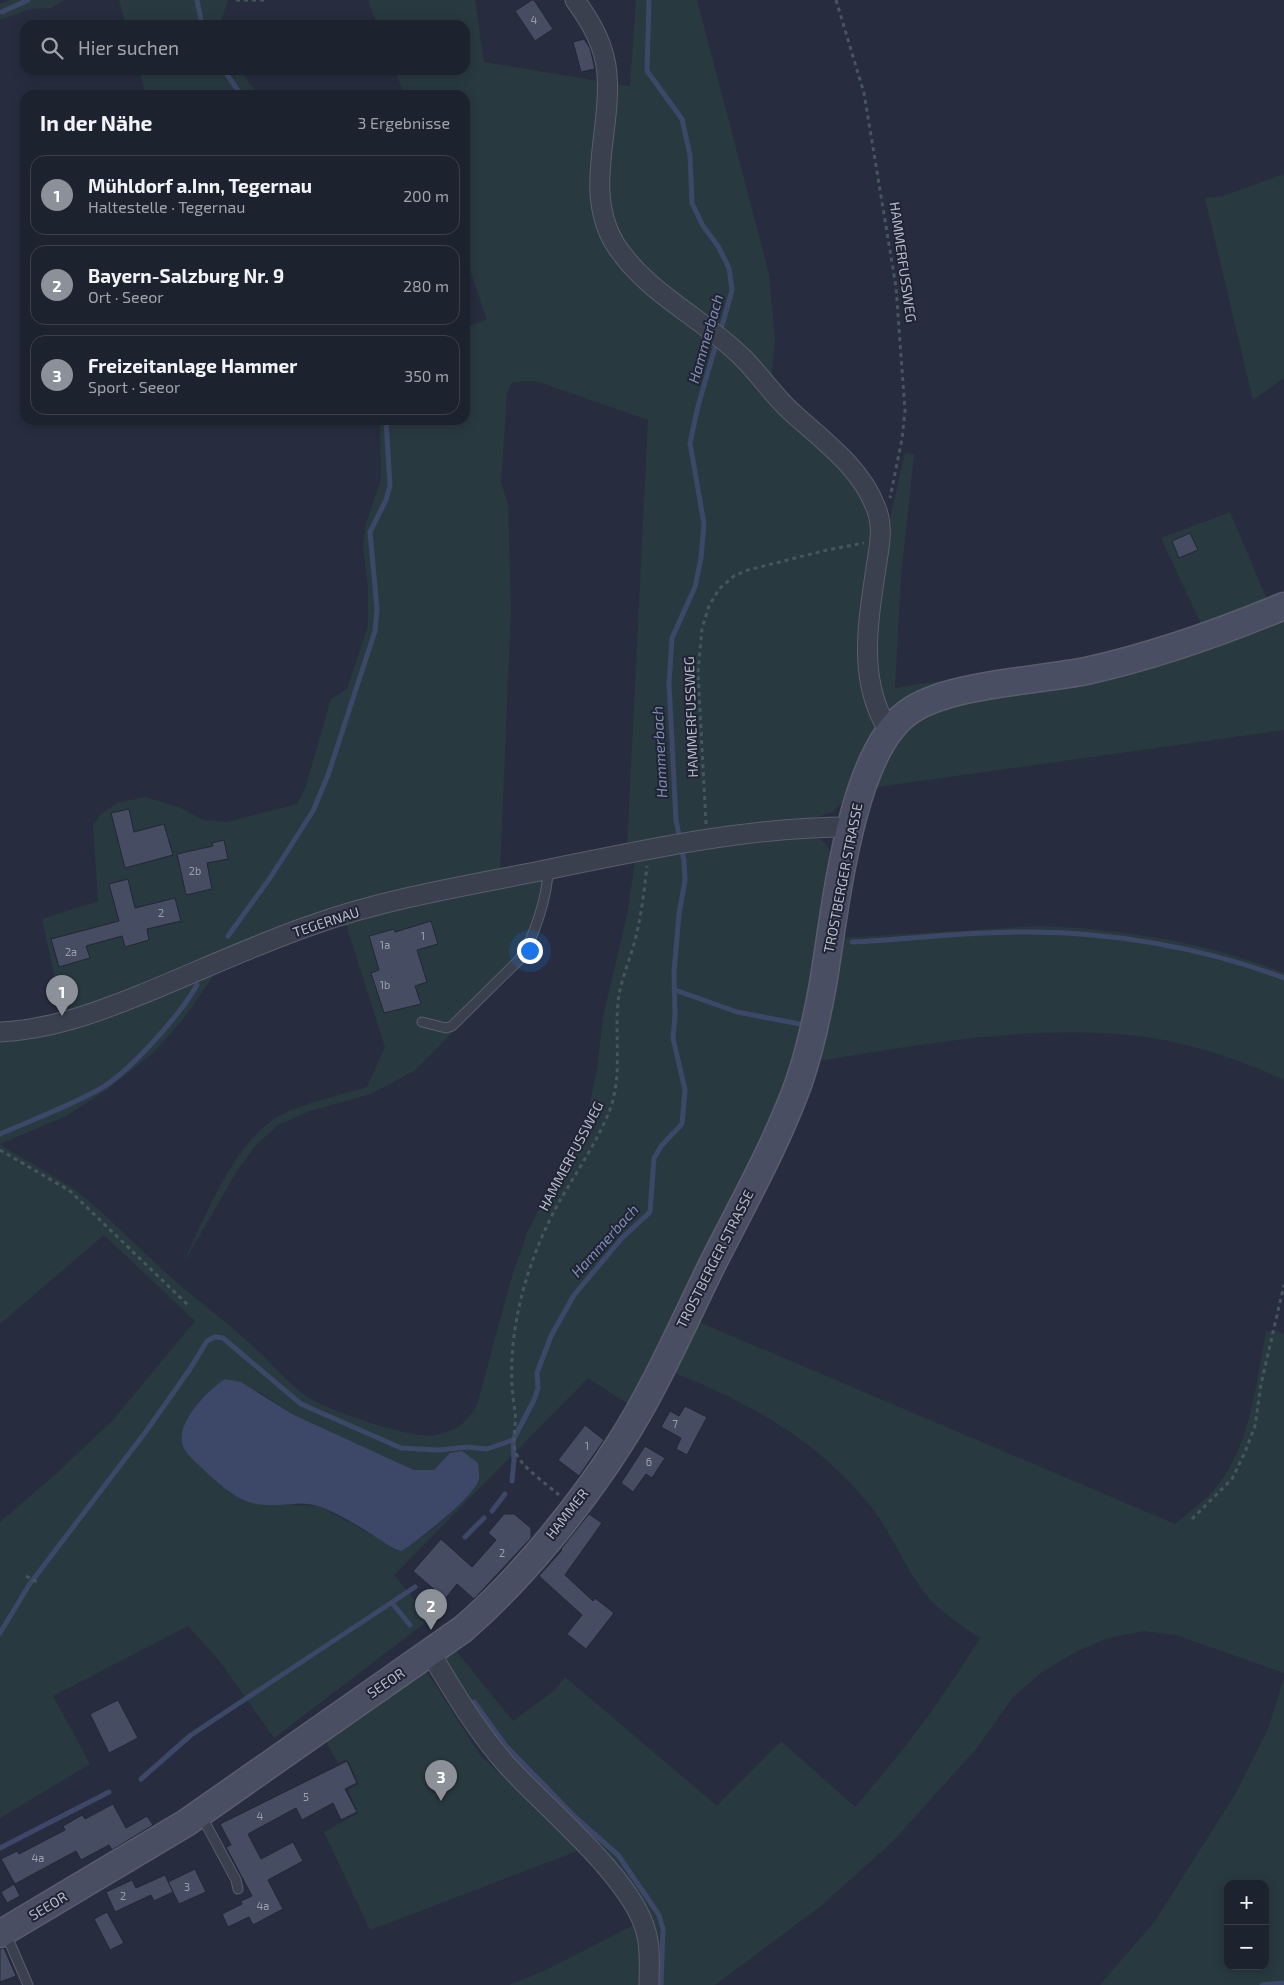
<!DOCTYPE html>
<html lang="de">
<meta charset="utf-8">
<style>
:root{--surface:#1d222f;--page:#252a37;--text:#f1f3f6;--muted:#a0a4aa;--line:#3b3f4b;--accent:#8c9099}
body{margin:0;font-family:"Exo 2",sans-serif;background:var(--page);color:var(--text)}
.controls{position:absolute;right:15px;bottom:15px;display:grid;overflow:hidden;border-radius:10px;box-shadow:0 2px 12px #0003}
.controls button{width:45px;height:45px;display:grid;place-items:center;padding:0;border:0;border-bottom:1px solid var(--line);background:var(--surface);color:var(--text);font:25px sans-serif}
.you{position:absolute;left:529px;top:950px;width:18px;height:18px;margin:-12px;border:4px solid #fff;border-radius:50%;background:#1a73e8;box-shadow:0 0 0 8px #1a73e833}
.badge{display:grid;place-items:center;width:32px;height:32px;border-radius:50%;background:var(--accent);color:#fff;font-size:16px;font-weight:700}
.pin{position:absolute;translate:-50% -41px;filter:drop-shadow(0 1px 2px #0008)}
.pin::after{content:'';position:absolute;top:26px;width:18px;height:15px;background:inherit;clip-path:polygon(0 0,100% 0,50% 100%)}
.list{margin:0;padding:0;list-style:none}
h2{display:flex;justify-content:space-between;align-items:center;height:65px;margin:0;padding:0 20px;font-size:21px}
h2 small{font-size:16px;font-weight:400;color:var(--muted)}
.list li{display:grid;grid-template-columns:32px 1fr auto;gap:15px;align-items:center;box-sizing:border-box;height:80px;margin:0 10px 10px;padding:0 10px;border:1px solid var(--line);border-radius:15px}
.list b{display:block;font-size:19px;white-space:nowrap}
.list p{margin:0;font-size:16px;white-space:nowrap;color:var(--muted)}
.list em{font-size:16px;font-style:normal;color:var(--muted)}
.icon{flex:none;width:28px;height:28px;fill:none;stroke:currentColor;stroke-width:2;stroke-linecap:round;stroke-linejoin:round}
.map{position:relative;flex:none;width:1284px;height:1985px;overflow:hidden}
.search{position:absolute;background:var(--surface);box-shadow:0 2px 12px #0003;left:20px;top:20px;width:450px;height:55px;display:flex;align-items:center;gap:12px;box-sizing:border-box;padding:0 18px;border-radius:15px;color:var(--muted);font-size:19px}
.panel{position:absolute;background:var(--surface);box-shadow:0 2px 12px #0003;left:20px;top:90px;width:450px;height:335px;border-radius:15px}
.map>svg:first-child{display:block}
.green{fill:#293940;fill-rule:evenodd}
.water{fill:#3d4767}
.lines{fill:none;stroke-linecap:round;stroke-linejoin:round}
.stream{stroke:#3d4767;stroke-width:5}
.building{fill:#464c61;stroke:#222637}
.lane-casing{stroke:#595d6d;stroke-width:11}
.street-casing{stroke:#595d6d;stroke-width:21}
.secondary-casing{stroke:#595d6d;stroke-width:29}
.path{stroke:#47565d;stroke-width:3;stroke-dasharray:4 4;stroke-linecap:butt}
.lane{stroke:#3b404f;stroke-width:9}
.street{stroke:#3b404f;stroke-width:19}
.secondary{stroke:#494e62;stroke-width:26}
.labels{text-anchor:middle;stroke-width:4;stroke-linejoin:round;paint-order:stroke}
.number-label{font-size:11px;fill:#9b9fb0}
.street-label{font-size:14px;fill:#b7bbca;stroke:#202435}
.water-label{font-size:15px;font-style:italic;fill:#808cb0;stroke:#202435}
</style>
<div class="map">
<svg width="1284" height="1985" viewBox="0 0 1284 1985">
<rect width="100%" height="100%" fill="#272d3f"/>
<g class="green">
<path d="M10,0H65L51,8L30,9L0,20V4Z"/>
<path d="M119,0H228L220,25H126Z"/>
<path d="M368,0H475L484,62L604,82L607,213L612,84L630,86L636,0H697L769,274L775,339L771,382L836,454L888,527L905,453L914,454L901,577L895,688L946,680L976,678L895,711L886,709L875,726V740L852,792L833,812L815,818L690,833L627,847L648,420L536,381L512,382L507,394L501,483L508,504L511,609L500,872L210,956L63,1014L42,919L98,901L93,825L101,814L117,803L145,797L178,807L203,820L227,822L297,804L305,789L331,699L347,689L368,626V589L363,546L366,524L381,479L380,420H465V327L487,320L465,255V95H404L395,70H465V25H377Z"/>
<path d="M139,70H240L258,95H146Z"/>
<path d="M1284,174V378L1253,400L1205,198L1223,196Z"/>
<path d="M1230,512L1269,604L1203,628L1161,538Z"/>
<path d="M1284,614V730L870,788L877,767L915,717Z"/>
<path d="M811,835C831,842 833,856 833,875L792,1076L634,1408L588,1378L394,1575L430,1619L274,1738L218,1659L188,1626L53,1696L90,1764L0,1818V1522L56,1474L113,1420L195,1321L104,1235L0,1324V1144C28,1163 60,1177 86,1199C116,1224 143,1253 173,1279C199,1302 228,1323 254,1347C275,1366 291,1388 316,1402C337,1413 414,1440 436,1435C459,1430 468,1422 478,1402L510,1283L527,1233L588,1114L597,1069L603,1017L628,911L635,859L692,848ZM258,1391L292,1414L414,1470H435L450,1453L468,1496C446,1517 425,1541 395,1550L378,1538L319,1506L294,1505L221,1486L184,1448Z"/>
<path d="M555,876L528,950L516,969L414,1071L371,1094L310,1111L278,1125L256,1145L237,1171L183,1264C204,1219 235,1140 279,1116C306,1102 338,1096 367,1087L385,1047L345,921L399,906Z"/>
<path d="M1039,926C1122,929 1207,942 1284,973V1080C1244,1061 1190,1043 1146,1037C1039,1022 919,1045 813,1062L838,938Z"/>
<path d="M216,972L183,1019L154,1052L108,1089L66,1116L0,1144V1040C77,1035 145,1003 216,972Z"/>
<path d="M694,1320L1175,1524C1189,1512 1207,1500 1218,1485C1251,1442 1256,1384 1266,1332L1276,1330L1284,1334V1673L1176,1635L1144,1631L1109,1638L1077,1651L1042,1672L1013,1697L976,1749L893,1841L821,1906L715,1985H653L652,1936L518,1771L440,1656L453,1647L513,1721L555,1690L565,1677L717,1806L781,1741L855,1807C904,1751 941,1701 980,1638C960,1625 939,1611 924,1592C904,1566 892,1534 872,1508C819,1440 748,1402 670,1371Z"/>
<path d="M427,1672L480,1755L580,1850L370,1930L324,1832L358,1813L348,1790L359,1784L347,1759L338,1763L325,1740Z"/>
<path d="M1284,1678V1985H1100L1155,1921L1236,1793L1268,1729ZM1228,1884H1265V1966H1228Z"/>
<path d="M636,1924L645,1985H509L544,1971Z"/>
</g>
<path class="water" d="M225,1379L241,1382L292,1414L414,1470H434L450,1453L462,1451L478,1463C478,1468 480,1475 479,1479C474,1498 419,1539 402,1551C392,1549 387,1544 379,1539C364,1529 334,1511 318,1506C295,1499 271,1511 246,1501C231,1495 218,1483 206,1472C199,1465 190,1458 185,1450C170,1427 208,1390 225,1379Z"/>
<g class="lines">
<g class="stream">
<path d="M197,0L202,25"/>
<path d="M649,0L647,71L682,119L690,155L692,203L703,226L718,246L729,268L732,290L720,333"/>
<path d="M2,12L28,0"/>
<path d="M224,70L241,95"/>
<path d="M228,936L270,878L313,811L328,775L375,631L377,609L370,532L386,500L390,486L386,420"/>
<path d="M852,942C909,939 966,932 1023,932C1109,931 1204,948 1284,978"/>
<path d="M675,990L737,1012L800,1024"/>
<path d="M0,1134C32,1120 67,1107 98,1090C128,1074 180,1015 197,985"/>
<path d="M512,1481L514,1460L513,1440L534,1400L538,1388L537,1373L551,1336L574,1295L622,1238L650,1212L654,1158L662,1145L682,1124L685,1090L673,1038L675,1016L674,972L679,914L685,880L684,861L676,820L669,684L672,638L695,587L701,558L704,524L690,443L698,406L717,341"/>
<path d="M492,1511L505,1494"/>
<path d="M465,1537L484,1518"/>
<path d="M392,1603L410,1625"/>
<path d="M0,1633L29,1585L147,1430L190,1369L207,1341L215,1337L223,1338L230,1344L301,1404L401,1448L439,1450L467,1447L487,1449L513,1440"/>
<path d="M474,1702L506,1746L576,1818L618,1855L659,1915L663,1929L661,1985"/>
<path d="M141,1779L191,1735L415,1587"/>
<path d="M0,1848L109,1792"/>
<path d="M1262,1985L1284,1983"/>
</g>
</g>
<g class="building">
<path d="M532,0H534L553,29L535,41L515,11Z"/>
<path d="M584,39L590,48L595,69L581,72L573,42Z"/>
<path d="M1190,533L1198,550L1179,558L1172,541Z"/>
<path d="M129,809L134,832L164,824L173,855L125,868L111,813Z"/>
<path d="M224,840L228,859L207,863L212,889L186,895L177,854L213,846L212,843Z"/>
<path d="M128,879L135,908L175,898L181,921L147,929L149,940L125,947L122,936L86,946L90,958L59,967L51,939L119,921L109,884Z"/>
<path d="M431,921L438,944L417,950L427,982L415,986L421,1004L384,1013L371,973L379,970L369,936L394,929L395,932Z"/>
<path d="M685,1406L707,1417L687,1455L676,1449L681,1438L661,1427L670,1411L679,1416Z"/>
<path d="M585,1425L604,1440L579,1476L558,1460Z"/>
<path d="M645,1446L665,1458L652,1478L646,1474L633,1492L621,1483Z"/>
<path d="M504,1514H514L531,1528V1538L474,1599L457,1584L445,1599L413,1571L441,1539L472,1567L496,1540L488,1533Z"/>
<path d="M589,1514L602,1523L565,1575L593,1601L595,1598L614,1613L586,1649L567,1634L582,1615L539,1576L562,1550L561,1549Z"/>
<path d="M118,1700L138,1738L109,1753L90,1714Z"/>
<path d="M347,1761L357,1783L345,1789L357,1812L341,1820L333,1803L302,1820L296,1808L248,1834L261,1859L293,1842L303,1861L268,1880L283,1909L253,1925L249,1917L228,1927L222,1914L242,1904L241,1901L252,1896L226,1847L231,1845L220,1824Z"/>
<path d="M113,1804L126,1828L147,1816L153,1825L112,1850L109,1845L81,1860L76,1851L15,1884L1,1859L17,1851L19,1854L65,1830L63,1826L82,1815L85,1819Z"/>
<path d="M195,1869L206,1892L179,1904L168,1882Z"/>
<path d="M165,1875L173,1892L154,1901L151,1895L115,1912L106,1892L132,1880L136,1888Z"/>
<path d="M14,1884L20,1896L7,1903L1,1892Z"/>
<path d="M107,1912L124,1943L110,1950L94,1919Z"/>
<path d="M4,1948L16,1976L0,1982V1949Z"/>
</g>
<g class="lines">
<defs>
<g id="lane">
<path d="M422,1022L446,1028L452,1026L519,960C534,939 548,895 548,869"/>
<path d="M201,1815L236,1880L238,1889"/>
<path d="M6,1934L28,1985"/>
</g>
<g id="street">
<path d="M575,0C591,22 605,46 607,74C612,130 583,192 615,244C647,294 702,317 743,358C761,376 775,398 795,415C826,443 861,468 876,508C884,527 879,548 876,568C868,623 857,681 889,731"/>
<path d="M0,1032C49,1030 95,1013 140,995C197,972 254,945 312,925C385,899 464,886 540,871C643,850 745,827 850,827"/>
<path d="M431,1654C454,1692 476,1730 506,1764C545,1808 632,1877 646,1932C651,1949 649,1967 649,1985"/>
</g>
<path id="secondary" d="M0,1934L186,1823L463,1629C520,1580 580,1506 620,1443C657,1385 685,1319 716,1257C745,1200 777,1143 799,1082C810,1050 817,1017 823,984C835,914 849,758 906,714C943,684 1037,681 1086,671C1154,656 1219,633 1284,606"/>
</defs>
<use href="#lane" class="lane-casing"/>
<use href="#street" class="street-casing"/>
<use href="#secondary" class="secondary-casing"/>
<g class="path">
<path d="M236,0H265"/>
<path d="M836,0L864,93L896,287L905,411L902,439L890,498"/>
<path d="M706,824L698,673L702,628L709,606L719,589L734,576L748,570L827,550L864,543"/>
<path d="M0,1150L70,1191L189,1306"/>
<path d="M559,1495C546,1483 523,1469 516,1453C511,1441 517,1424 515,1411C503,1343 525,1264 558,1204C575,1174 596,1144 609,1112C624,1075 613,1033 619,995C622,978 629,961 634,944C641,919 644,892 647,866"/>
<path d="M1192,1519L1232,1479L1245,1452L1255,1426L1261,1384L1284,1285"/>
<path d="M26,1576L37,1582"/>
</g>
<use href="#lane" class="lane"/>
<use href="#street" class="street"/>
<use href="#secondary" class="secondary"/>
</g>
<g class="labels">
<g class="number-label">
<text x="534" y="24">4</text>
<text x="195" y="875">2b</text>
<text x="161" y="917">2</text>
<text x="423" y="940">1</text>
<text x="385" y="949">1a</text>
<text x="71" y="956">2a</text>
<text x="385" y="989">1b</text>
<text x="675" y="1428">7</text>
<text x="587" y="1450">1</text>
<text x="649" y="1466">6</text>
<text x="502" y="1557">2</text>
<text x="306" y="1801">5</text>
<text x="260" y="1820">4</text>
<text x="38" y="1862">4a</text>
<text x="187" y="1891">3</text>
<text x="123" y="1900">2</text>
<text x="263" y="1910">4a</text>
</g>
<g class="street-label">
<text transform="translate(903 262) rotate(82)" y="5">HAMMERFUSSWEG</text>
<text transform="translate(691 717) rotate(-92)" y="5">HAMMERFUSSWEG</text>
<text transform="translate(843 878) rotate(-79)" y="5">TROSTBERGER STRASSE</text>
<text transform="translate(326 922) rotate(-18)" y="5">TEGERNAU</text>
<text transform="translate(571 1156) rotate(-62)" y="5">HAMMERFUSSWEG</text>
<text transform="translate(715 1259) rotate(-63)" y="5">TROSTBERGER STRASSE</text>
<text transform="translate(567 1514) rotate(-52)" y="5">HAMMER</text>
<text transform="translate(386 1683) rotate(-34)" y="5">SEEOR</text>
<text transform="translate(48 1906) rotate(-31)" y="5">SEEOR</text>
</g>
<g class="water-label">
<text transform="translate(706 339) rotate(-74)" y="5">Hammerbach</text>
<text transform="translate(660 752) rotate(-93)" y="5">Hammerbach</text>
<text transform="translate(605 1241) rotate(-48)" y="5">Hammerbach</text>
</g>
</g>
</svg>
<div class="controls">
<button>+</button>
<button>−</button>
</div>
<div class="you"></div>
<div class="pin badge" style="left:62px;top:1016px">1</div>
<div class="pin badge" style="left:431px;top:1630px">2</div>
<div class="pin badge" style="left:441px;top:1801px">3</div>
<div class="search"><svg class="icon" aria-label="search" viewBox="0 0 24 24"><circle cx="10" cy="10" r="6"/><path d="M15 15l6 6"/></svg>Hier suchen</div>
<section class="panel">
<h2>In der Nähe<small>3 Ergebnisse</small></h2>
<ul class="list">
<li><span class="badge">1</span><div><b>Mühldorf a.Inn, Tegernau</b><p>Haltestelle · Tegernau</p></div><em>200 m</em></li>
<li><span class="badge">2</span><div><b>Bayern-Salzburg Nr. 9</b><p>Ort · Seeor</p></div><em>280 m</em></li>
<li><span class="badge">3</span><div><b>Freizeitanlage Hammer</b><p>Sport · Seeor</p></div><em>350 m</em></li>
</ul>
</section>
</div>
